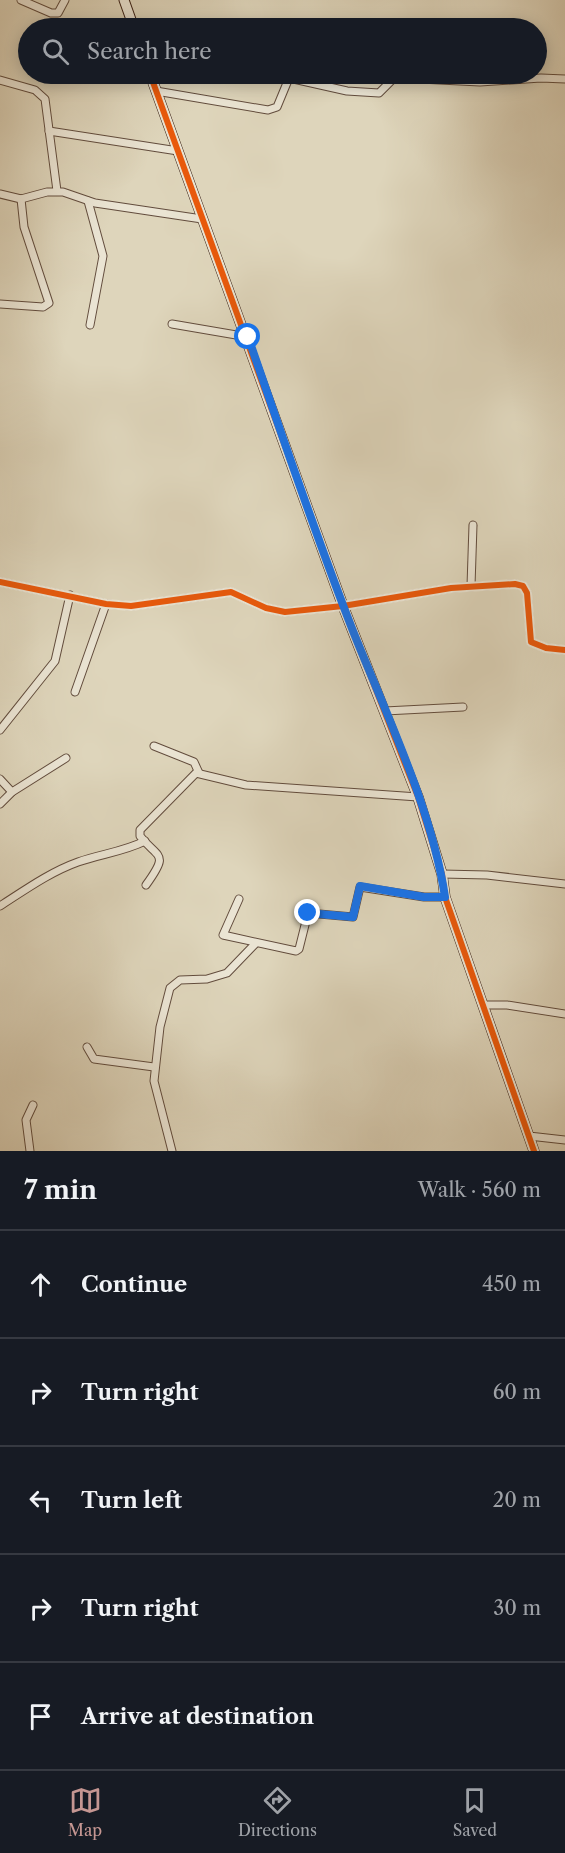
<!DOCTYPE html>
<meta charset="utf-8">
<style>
:root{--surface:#171b24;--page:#20242c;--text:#f1f3f6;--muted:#9ea1a6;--line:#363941;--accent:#c59692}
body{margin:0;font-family:"Libre Caslon Text",serif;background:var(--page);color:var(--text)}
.stop{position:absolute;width:18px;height:18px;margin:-14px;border:4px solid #1a73e8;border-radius:50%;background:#fff}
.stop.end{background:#1a73e8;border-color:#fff;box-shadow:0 2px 6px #0008}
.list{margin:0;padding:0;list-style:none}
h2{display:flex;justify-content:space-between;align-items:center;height:78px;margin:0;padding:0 24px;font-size:26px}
h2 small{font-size:20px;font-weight:400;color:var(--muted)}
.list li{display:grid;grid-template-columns:39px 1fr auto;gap:18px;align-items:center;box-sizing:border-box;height:108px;padding:0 24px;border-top:2px solid var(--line)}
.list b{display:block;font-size:22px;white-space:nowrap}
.list em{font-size:20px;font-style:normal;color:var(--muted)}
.icon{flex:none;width:33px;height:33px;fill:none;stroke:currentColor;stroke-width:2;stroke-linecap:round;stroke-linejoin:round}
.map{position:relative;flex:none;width:565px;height:1151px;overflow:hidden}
.search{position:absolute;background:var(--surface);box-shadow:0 3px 15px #0003;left:18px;right:18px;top:18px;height:66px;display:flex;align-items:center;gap:15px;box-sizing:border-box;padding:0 21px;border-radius:33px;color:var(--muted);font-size:22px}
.sheet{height:618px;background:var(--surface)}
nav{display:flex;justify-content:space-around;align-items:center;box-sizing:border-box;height:84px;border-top:2px solid var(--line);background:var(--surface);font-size:16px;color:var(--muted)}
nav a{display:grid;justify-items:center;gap:3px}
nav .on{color:var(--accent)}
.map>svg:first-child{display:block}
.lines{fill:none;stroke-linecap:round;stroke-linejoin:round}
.street-casing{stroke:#624c3d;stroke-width:9}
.secondary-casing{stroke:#391f13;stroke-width:11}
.street{stroke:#eae4d3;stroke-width:7}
.secondary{stroke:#eae4d3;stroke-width:9}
.cycleway-casing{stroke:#eae4d3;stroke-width:10}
.cycleway{stroke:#e8590c;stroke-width:6}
.route{stroke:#1a73e8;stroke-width:8}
</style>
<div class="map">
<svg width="565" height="1151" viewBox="0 0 565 1151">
<rect width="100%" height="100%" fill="#ded5bb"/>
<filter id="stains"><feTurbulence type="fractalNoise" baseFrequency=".00333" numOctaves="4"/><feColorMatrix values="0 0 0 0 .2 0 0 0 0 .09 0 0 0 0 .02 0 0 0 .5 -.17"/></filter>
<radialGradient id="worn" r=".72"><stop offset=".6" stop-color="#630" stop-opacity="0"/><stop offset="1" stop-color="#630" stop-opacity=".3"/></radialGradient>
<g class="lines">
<defs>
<g id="street">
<path d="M21,0L51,13H58L65,0"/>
<path d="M0,80L35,90L45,99L57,191"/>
<path d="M156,91L268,110L277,107L289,78L347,91L379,93L393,79L400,78L480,82L541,78L565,79"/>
<path d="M49,131L178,151"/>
<path d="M0,194L21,199L47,192H63L95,203L202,219"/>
<path d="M88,201L103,256L90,325"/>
<path d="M0,304L43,307L49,303L24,227L21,199"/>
<path d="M172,324L248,337"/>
<path d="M0,582L106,604L131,606L231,592L266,608L285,612L343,606L451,588L515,584L523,586L527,593L531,642L546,648L565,650"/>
<path d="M471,586L473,525"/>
<path d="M75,692L106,604"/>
<path d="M385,711L463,707"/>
<path d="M0,730L55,661L70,595"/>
<path d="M154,746L194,762L199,773"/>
<path d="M0,779L12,792"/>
<path d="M0,804L12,792L66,758"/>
<path d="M442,874L487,875L565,884"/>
<path d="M146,885C170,852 158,859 140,836V830L196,773L246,785L418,797"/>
<path d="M239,899L223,935L296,951L299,949L308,913L353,917L360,887L424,897H445"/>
<path d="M0,906C25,890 50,872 78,862C100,854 123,852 145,841"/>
<path d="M483,1005H507L565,1014"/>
<path d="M87,1047L94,1059L154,1067"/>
<path d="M529,1136L565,1140"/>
<path d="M30,1151L26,1120L33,1105"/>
<path d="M172,1151L154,1081L160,1027L170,988L180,980L207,979L227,973L255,944"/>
</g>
<g id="secondary">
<path d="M124,0L134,28"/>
<path d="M150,74L343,606L418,797L442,874L445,897L534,1151"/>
</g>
</defs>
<use href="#street" class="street-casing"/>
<use href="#secondary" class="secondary-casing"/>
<use href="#street" class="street"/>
<use href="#secondary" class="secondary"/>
<defs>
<g id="cycleway">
<path d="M150,74L343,606L418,797L442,874L445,897L534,1151"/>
<path d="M0,582L106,604L131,606L231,592L266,608L285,612L343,606L451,588L515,584L523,586L527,593L531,642L546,648L565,650"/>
</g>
</defs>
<use href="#cycleway" class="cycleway-casing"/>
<use href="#cycleway" class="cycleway"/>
</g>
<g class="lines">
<path class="route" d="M248,337C282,435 315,534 353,631C386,714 432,809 445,897H424L360,886L353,917L308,913"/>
</g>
<rect width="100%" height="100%" filter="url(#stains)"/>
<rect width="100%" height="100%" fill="url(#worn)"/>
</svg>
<div class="stop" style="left:248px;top:337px"></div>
<div class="stop end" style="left:308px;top:913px"></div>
<div class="search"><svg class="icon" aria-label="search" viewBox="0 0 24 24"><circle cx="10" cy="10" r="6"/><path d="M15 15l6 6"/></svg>Search here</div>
</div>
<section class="sheet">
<h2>7 min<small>Walk · 560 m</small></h2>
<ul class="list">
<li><svg class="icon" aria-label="ahead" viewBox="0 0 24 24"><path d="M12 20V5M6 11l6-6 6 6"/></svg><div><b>Continue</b></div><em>450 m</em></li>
<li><svg class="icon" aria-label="right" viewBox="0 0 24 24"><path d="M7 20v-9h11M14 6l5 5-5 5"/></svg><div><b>Turn right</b></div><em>60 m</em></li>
<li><svg class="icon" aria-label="left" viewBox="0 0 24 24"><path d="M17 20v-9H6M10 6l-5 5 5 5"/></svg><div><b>Turn left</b></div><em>20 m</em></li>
<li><svg class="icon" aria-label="right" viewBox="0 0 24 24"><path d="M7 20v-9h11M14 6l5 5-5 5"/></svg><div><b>Turn right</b></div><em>30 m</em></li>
<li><svg class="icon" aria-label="arrive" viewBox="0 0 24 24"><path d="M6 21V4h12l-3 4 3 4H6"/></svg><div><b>Arrive at destination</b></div></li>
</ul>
</section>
<nav>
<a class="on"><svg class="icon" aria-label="map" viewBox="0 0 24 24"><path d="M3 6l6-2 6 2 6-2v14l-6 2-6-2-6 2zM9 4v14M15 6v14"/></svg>Map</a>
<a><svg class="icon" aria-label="directions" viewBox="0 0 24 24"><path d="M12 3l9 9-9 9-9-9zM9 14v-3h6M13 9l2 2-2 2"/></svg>Directions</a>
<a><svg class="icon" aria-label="saved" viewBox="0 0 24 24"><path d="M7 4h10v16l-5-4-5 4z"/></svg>Saved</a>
</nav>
